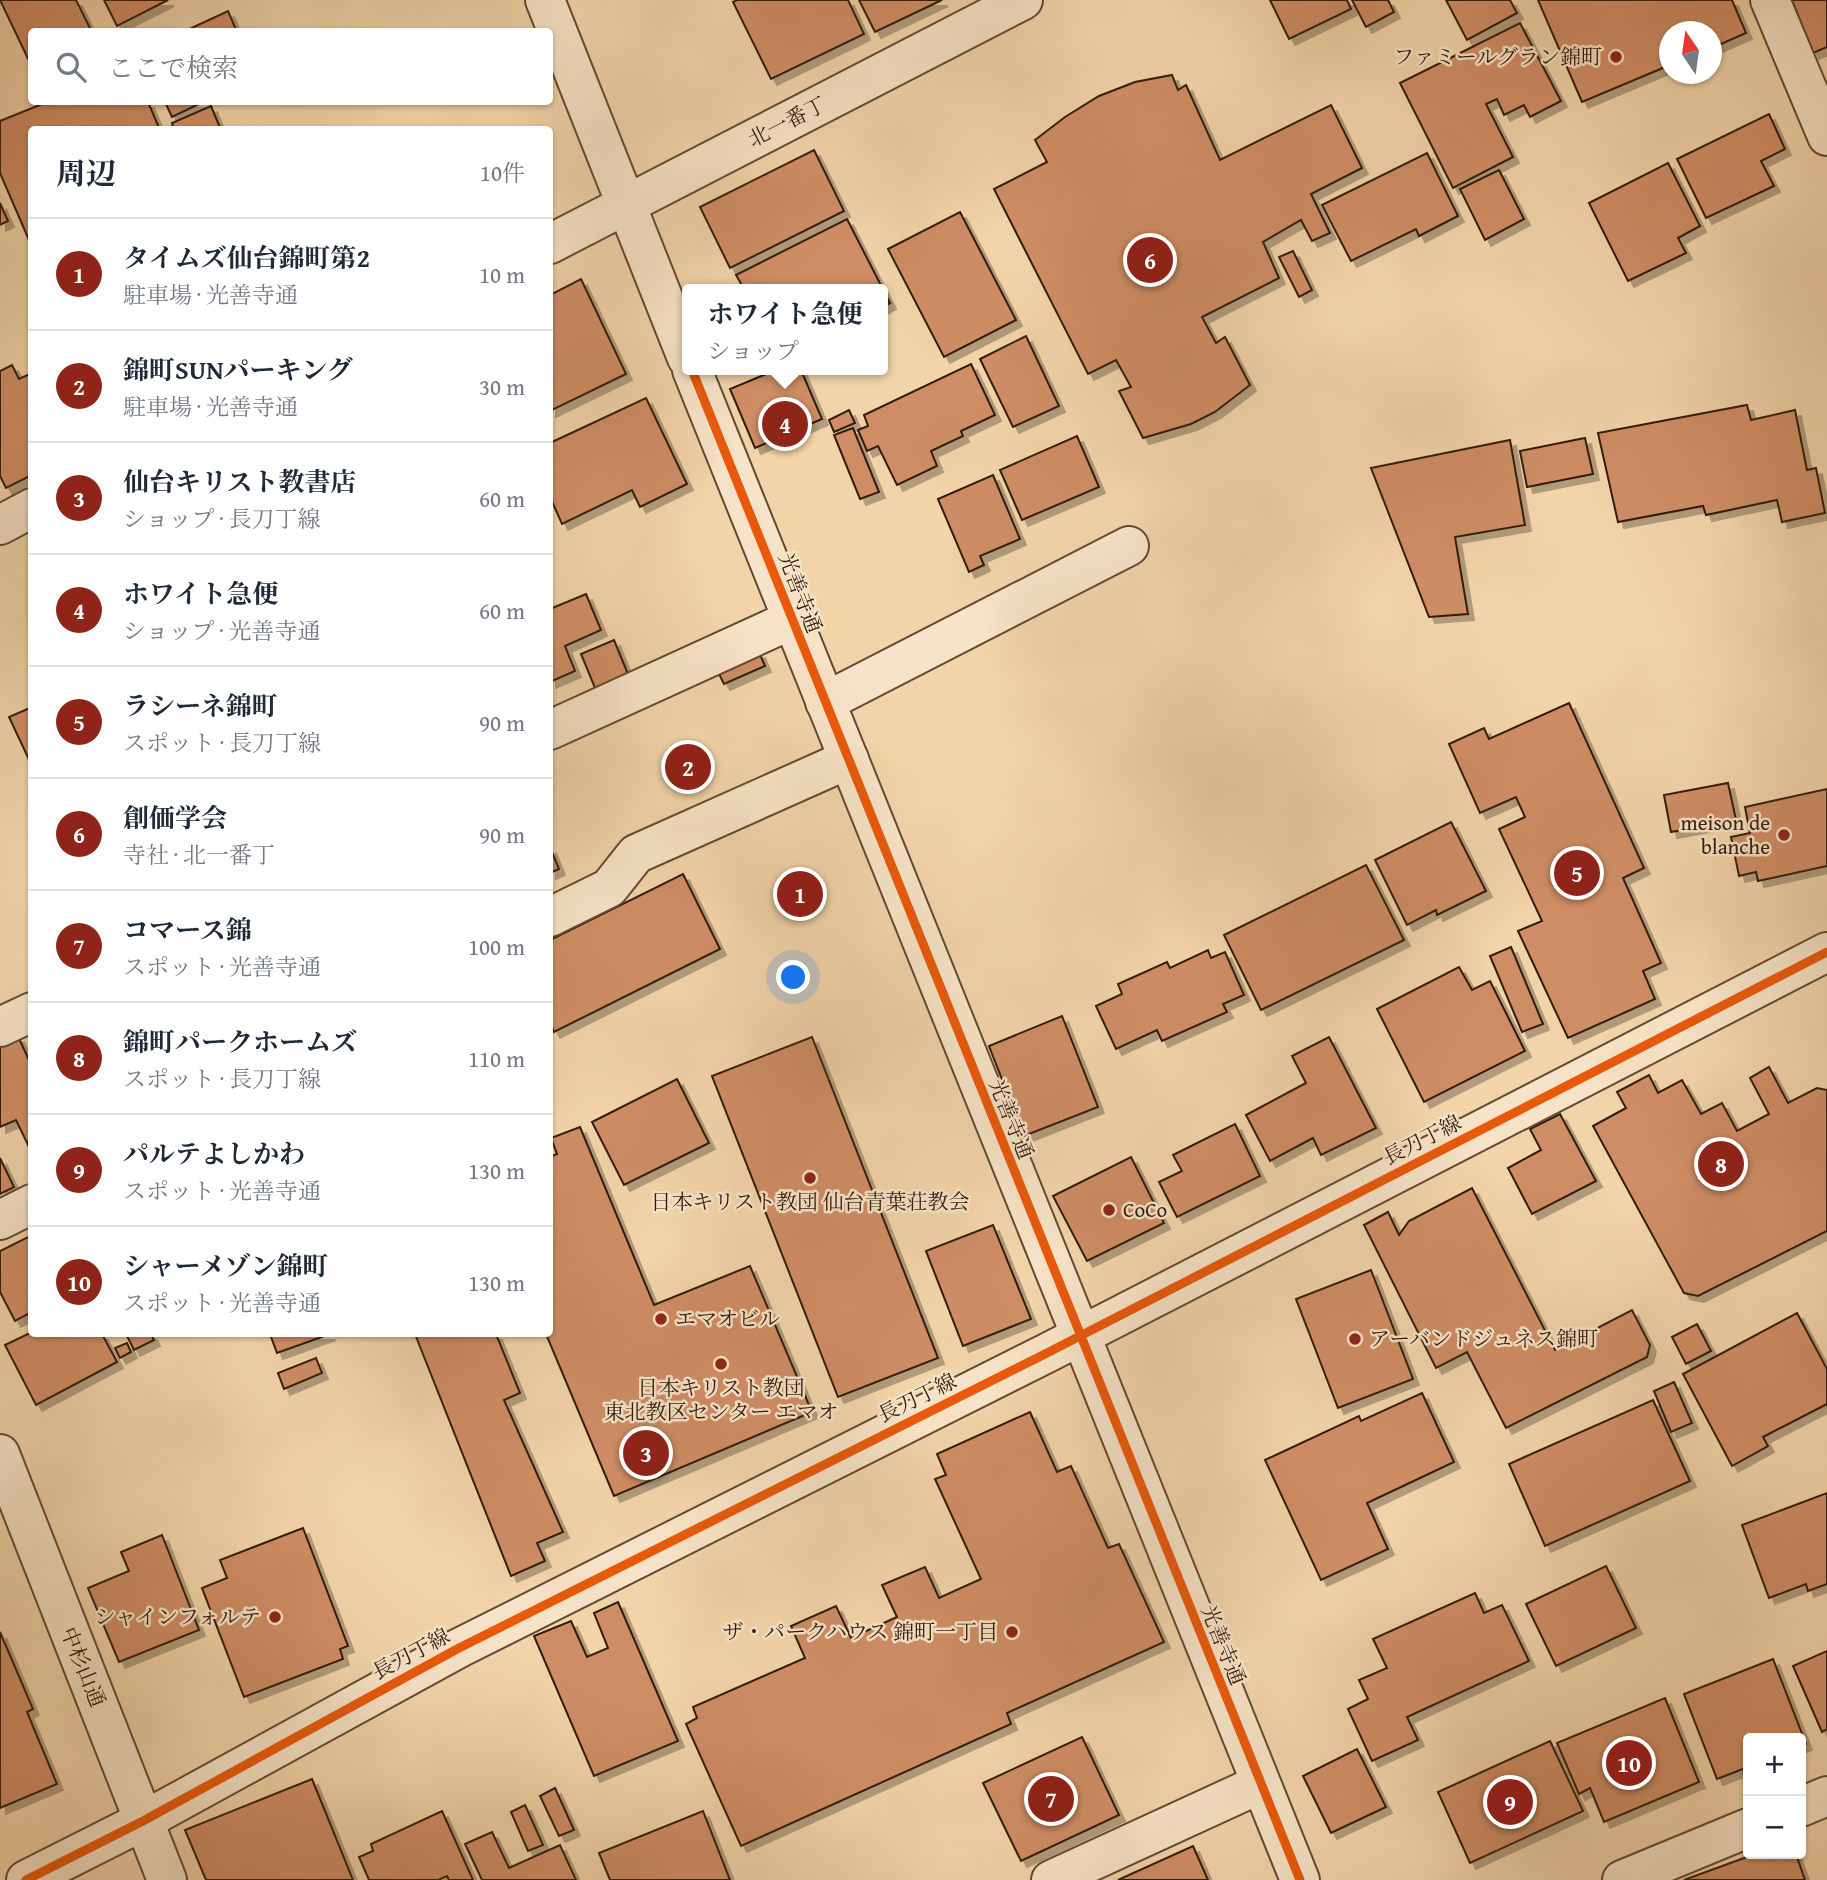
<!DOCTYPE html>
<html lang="ja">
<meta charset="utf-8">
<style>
:root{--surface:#fff;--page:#f6f6f7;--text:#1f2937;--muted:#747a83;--line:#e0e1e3;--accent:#8f2418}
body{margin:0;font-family:"Gentium Book Plus","Noto Serif JP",serif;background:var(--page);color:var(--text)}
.controls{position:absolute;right:21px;bottom:21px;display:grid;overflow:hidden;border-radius:7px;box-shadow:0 2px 5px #0004}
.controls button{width:63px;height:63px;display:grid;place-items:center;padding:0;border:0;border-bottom:2px solid var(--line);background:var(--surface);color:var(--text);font:35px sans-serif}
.compass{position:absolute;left:1659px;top:21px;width:63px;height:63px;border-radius:50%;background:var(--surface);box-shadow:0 2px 5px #0004;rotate:347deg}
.you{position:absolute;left:794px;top:978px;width:24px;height:24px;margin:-18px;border:5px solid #fff;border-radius:50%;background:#1a73e8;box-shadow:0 0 0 10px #1a73e833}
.badge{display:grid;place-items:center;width:46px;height:46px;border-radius:50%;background:var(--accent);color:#fff;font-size:23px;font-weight:700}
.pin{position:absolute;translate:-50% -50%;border:4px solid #fff;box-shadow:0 2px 7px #0006}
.popup{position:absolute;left:682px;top:284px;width:206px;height:91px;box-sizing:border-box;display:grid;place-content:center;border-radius:7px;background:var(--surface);filter:drop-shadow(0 2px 5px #0005);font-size:23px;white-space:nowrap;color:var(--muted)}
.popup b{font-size:26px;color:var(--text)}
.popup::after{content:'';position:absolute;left:50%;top:100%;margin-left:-14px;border:14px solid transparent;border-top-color:var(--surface)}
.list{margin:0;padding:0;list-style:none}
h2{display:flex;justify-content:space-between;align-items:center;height:91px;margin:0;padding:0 28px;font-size:30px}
h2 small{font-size:23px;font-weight:400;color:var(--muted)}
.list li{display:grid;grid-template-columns:46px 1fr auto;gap:21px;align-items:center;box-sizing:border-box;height:112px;padding:0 28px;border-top:2px solid var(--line)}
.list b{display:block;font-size:26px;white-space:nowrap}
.list p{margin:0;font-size:23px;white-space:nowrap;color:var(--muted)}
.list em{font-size:23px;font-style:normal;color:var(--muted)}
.icon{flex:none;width:38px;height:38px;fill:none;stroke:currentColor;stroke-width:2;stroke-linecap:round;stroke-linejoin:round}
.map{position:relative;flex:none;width:1827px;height:1880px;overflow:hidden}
.search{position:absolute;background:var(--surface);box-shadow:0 2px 5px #0004;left:28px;top:28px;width:525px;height:77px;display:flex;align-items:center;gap:18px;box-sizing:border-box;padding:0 24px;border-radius:7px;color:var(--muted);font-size:26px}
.panel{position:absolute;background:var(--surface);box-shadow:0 2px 5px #0004;left:28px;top:126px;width:525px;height:1211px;border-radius:7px}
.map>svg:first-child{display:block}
.building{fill:#cf8d65;stroke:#331b0c;stroke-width:2;filter:url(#shadow)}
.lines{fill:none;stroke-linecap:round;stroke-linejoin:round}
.minor-casing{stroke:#634933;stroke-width:42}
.minor{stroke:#f7e3c7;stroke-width:38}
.cycleway-casing{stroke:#f7e3c7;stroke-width:13}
.cycleway{stroke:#e8590c;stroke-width:9}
.poi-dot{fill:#8f2418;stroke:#f7e3c7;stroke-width:2.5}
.labels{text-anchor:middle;stroke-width:5;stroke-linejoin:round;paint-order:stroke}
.poi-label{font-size:21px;fill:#331b0c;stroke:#f7e3c7;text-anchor:end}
.street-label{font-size:21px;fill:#331b0c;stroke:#f7e3c7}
</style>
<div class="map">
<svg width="1827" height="1880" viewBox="0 0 1827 1880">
<defs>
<filter id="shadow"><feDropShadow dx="6" dy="6" stdDeviation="0" flood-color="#0004"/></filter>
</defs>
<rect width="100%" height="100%" fill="#f2d4a9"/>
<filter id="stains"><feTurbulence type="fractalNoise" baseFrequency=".00286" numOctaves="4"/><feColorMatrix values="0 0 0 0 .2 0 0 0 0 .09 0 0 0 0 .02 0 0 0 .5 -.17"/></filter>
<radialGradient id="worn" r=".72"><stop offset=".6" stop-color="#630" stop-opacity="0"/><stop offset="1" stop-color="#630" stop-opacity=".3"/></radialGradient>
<g class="building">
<path d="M0,0H76L92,32H32V67Z"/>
<path d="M104,0H168L117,26Z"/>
<path d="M737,0H848L864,34L771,79L733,2Z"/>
<path d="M859,0H942L875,32Z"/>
<path d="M1270,0H1347L1351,9L1289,39Z"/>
<path d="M1352,0H1388L1394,12L1366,27Z"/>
<path d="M1446,0H1510L1517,13L1467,40Z"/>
<path d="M1538,0H1732L1746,33L1712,48V32H1670V65L1582,102Z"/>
<path d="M1792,0H1827V47L1813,53Z"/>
<path d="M228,11L237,32H183Z"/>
<path d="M1520,23L1561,101L1530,117L1524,105L1504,115L1497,99L1486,104L1513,157L1453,188L1400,83Z"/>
<path d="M1172,75L1178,90L1186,85L1220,160L1331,105L1362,168L1311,194L1330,233L1312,241L1301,220L1263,242L1279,278L1202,317L1216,343L1225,337L1250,385L1215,412L1191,424L1143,438L1119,391L1131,387L1116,360L1088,374L994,189L1047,162L1035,140L1065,117L1099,96L1135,82Z"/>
<path d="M47,102H148L160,130H32V247L0,173V121Z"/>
<path d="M165,102H203L172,117Z"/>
<path d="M211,106L221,130H174L172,123Z"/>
<path d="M1769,114L1785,149L1761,161L1774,186L1706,218L1677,159Z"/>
<path d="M814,150L844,211L730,268L700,207Z"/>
<path d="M1427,153L1458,216L1419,236L1416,229L1351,261L1322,205Z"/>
<path d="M1668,163L1700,226L1678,238L1686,253L1628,281L1589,203Z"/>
<path d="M1499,170L1524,219L1485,240L1460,189Z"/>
<path d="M0,203L8,221L0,225Z"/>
<path d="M960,212L1016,320L944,357L888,249Z"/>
<path d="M847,219L890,303L883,307V289H744L736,275Z"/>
<path d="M1293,251L1312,290L1299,297L1279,257Z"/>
<path d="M581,279L626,374L550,411V295Z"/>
<path d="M1026,336L1059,406L1013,427L980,359Z"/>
<path d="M971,364L995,415L961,431L963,436L931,451L937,466L897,485L878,446L867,451L858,430L868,426L864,415Z"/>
<path d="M12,365L19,379L32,373V475L6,488L0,476V371Z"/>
<path d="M776,370H801L822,419L755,448L730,389Z"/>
<path d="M646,398L687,484L640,507L632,490L562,524L550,497V443Z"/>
<path d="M1747,405L1751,420L1795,410L1807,470L1816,468L1825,513L1782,522L1777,500L1706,515L1703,506L1618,522L1598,433Z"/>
<path d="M849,410L855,423L834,432L829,420Z"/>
<path d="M853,428L879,492L860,499L834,435Z"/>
<path d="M1077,436L1099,487L1022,520L1000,470Z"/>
<path d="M1585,438L1593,474L1527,487L1520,451Z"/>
<path d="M1510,440L1525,525L1455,537L1468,614L1429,617L1371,468Z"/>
<path d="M993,475L1020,539L980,556L984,565L969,572L938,499Z"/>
<path d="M586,594L601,630L565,646L575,671L550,682V609Z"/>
<path d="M614,640L628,674L595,688L581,654Z"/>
<path d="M759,652L765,666L724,684L718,672Z"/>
<path d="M1569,703L1644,868L1623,878L1661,963L1643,971L1655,999L1568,1038L1518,931L1542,921L1499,829L1525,817L1516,797L1480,813L1449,744L1484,728L1489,739Z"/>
<path d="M32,707V766L9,717Z"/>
<path d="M1728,783L1736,820L1671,832L1664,795Z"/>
<path d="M1827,789V866L1758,881L1756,872L1739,876L1731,837L1750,833L1745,807Z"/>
<path d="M1451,822L1486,891L1437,915L1436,910L1407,925L1375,860Z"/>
<path d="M550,847L559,869L550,873Z"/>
<path d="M1366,865L1404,940L1261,1010L1224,935Z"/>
<path d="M683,874L720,949L554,1032L550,1023V940Z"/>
<path d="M1511,947L1543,1024L1522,1032L1490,956Z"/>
<path d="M1208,950L1211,958L1225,952L1244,995L1223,1004L1227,1012L1162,1041L1157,1030L1116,1049L1096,1006L1122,994L1118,984L1167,962L1170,968Z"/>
<path d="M1459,967L1472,990L1490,981L1525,1051L1424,1102L1377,1009Z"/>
<path d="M1062,1016L1098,1107L1024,1136L989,1046Z"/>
<path d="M18,1036L28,1058L32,1057V1153L16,1120L0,1127V1044Z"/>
<path d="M812,1037L938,1358L838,1397L712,1076Z"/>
<path d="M1329,1037L1376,1128L1321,1155L1313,1138L1270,1161L1246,1115L1306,1083L1292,1056Z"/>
<path d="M1769,1067L1788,1103L1817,1088L1827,1090V1231L1698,1296L1684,1293L1593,1126L1626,1108L1617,1092L1649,1075L1658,1093L1682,1080L1701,1114L1722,1103L1737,1131L1769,1114L1750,1078Z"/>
<path d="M677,1079L709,1143L624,1185L592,1122Z"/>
<path d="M1560,1114L1596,1181L1532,1214L1508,1168L1541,1150L1530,1129Z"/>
<path d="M1235,1124L1260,1176L1177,1217L1159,1182L1182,1171L1173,1155Z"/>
<path d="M580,1127L654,1305L750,1266L812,1412L614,1496L546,1334H550V1157L557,1154L551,1138Z"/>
<path d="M1131,1157L1164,1223L1087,1261L1053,1196Z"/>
<path d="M0,1158L14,1187L0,1194Z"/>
<path d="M1472,1188L1555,1350L1632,1310L1650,1345L1647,1357L1506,1428L1467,1352L1436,1368L1364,1225L1388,1212L1399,1235L1409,1221Z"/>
<path d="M993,1225L1031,1319L963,1346L926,1251Z"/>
<path d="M32,1235V1312L15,1321L0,1292V1251Z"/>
<path d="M1371,1270L1413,1379L1338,1408L1296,1299Z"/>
<path d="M1797,1313L1827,1369V1404L1763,1437L1768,1446L1732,1466L1683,1374Z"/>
<path d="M1697,1324L1711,1351L1686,1364L1672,1337Z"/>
<path d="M32,1332V1334H102L117,1362L36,1405L5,1345Z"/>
<path d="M126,1334H151L154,1340L134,1350Z"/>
<path d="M270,1334H330L277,1353Z"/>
<path d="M415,1334H496L520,1393L504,1400L563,1532L537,1543L545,1561L511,1576Z"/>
<path d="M127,1343L131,1352L120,1358L115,1348Z"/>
<path d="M316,1358L322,1373L284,1389L278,1373Z"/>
<path d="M1674,1382L1692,1423L1671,1432L1654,1391Z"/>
<path d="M1422,1393L1454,1462L1367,1503L1388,1549L1321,1580L1265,1460L1359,1416L1361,1421Z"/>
<path d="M1653,1400L1690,1481L1545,1546L1509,1464Z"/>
<path d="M1030,1412L1057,1472L1071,1466L1108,1548L1119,1544L1164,1642L1007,1713L1011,1724L741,1846L686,1724L697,1718L693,1707L805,1658L791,1626L836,1606L851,1638L897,1617L882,1585L925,1567L939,1598L981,1579L935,1479L946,1475L937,1454Z"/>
<path d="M1827,1493V1584L1808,1591L1806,1584L1769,1598L1742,1525Z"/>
<path d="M303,1528L348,1646L340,1649L343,1659L244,1697L202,1588L227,1578L220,1560Z"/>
<path d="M162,1535L199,1630L119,1662L88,1588L129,1571L121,1552Z"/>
<path d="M1606,1566L1636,1628L1556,1666L1526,1604Z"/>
<path d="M1475,1593L1484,1613L1502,1605L1529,1661L1407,1717L1418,1740L1372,1761L1348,1709L1368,1699L1359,1680L1387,1668L1373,1639Z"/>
<path d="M618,1602L678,1741L594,1776L534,1636L571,1621L587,1657L608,1648L594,1613Z"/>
<path d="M0,1632L33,1709L27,1712L57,1784L0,1808Z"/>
<path d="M1827,1651V1729L1822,1732L1793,1666Z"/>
<path d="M1773,1659L1806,1744L1801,1746V1738H1748V1767L1717,1779L1684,1694Z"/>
<path d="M1665,1698L1699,1782L1604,1822L1590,1788L1579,1794L1557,1743Z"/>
<path d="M1082,1737L1119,1815L1021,1861L983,1783Z"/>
<path d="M1550,1741L1583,1811L1470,1863L1438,1792Z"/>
<path d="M1357,1749L1386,1807L1331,1833L1303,1776Z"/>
<path d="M312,1779L353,1880H206L185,1830Z"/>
<path d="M555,1788L574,1830L559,1836L540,1796Z"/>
<path d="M525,1805L543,1845L528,1851L511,1812Z"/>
<path d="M442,1811L473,1880H449L447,1876L438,1880H369L359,1857L373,1851L371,1844Z"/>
<path d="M703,1811L730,1880H610L599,1853Z"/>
<path d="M492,1832L509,1868L560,1845L576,1880H482L465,1844Z"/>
<path d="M1193,1846L1208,1880H1118Z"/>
<path d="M1755,1854H1796L1805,1880H1684Z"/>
</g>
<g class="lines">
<defs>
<g id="minor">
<path d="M545,0L687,358"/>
<path d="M1770,0L1827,136"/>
<path d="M550,244L1023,0"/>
<path d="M692,370L1300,1880"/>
<path d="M0,525L32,508"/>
<path d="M825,702L1129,546"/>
<path d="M550,730L791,620"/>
<path d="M550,917L609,888L636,854L849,759"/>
<path d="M0,1027L32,1012"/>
<path d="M0,1220L32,1204"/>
<path d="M0,1454L167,1880"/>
<path d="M1801,1807L1827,1796"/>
<path d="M26,1880L143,1821L459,1648L1047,1353L1827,952"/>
<path d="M1051,1880L1260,1784"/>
<path d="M1622,1880L1748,1828"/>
</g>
</defs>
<use href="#minor" class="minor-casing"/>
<use href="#minor" class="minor"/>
<defs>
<g id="cycleway">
<path d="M692,370L1300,1880"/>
<path d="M26,1880L143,1821L459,1648L1047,1353L1827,952"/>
</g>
</defs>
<use href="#cycleway" class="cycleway-casing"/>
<use href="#cycleway" class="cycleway"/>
</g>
<g class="poi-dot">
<circle cx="1616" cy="57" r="7"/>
<circle cx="1784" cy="835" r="7"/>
<circle cx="810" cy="1178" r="7"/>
<circle cx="1109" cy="1210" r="7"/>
<circle cx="661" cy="1319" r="7"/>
<circle cx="1355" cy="1339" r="7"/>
<circle cx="721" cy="1364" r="7"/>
<circle cx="275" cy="1617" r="7"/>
<circle cx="1012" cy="1632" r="7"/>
</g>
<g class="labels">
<g class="poi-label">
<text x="1602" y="64">ファミールグラン錦町</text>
<text x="1770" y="830">meison de<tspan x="1770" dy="24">blanche</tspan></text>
<text x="810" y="1209" text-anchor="middle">日本キリスト教団 仙台青葉荘教会</text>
<text x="1123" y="1217" text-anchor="start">CoCo</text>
<text x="675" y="1326" text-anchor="start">エマオビル</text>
<text x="1369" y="1346" text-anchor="start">アーバンドジュネス錦町</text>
<text x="721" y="1395" text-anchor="middle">日本キリスト教団<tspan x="721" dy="24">東北教区センター エマオ</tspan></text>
<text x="261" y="1624">シャインフォルテ</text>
<text x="998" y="1639">ザ・パークハウス 錦町一丁目</text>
</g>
<g class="street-label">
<text transform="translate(787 122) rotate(-27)" y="7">北一番丁</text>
<text transform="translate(800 593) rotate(69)" y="7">光善寺通</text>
<text transform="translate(1011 1119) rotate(68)" y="7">光善寺通</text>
<text transform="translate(1422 1140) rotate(-27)" y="7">長刀丁線</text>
<text transform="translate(917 1398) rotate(-26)" y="7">長刀丁線</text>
<text transform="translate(1223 1645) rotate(68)" y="7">光善寺通</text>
<text transform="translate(411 1654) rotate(-28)" y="7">長刀丁線</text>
<text transform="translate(83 1667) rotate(68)" y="7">中杉山通</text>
</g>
</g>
<rect width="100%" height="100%" filter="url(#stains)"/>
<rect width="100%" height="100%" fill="url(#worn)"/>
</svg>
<div class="controls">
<button>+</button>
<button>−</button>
</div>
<svg class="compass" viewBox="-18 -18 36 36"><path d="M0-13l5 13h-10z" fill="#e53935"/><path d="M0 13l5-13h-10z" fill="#747a83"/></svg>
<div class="you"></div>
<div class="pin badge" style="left:800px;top:894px">1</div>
<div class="pin badge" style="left:688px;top:767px">2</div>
<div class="pin badge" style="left:646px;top:1453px">3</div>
<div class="pin badge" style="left:785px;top:424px">4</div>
<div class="popup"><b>ホワイト急便</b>ショップ</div>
<div class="pin badge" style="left:1577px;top:873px">5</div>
<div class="pin badge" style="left:1150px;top:260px">6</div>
<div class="pin badge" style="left:1051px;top:1799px">7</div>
<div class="pin badge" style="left:1721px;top:1164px">8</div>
<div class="pin badge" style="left:1510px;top:1802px">9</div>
<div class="pin badge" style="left:1629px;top:1763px">10</div>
<div class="search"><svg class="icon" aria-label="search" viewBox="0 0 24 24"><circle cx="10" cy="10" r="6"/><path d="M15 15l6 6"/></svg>ここで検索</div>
<section class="panel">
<h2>周辺<small>10件</small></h2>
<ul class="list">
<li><span class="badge">1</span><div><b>タイムズ仙台錦町第2</b><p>駐車場 · 光善寺通</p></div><em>10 m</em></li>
<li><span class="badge">2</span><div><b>錦町SUNパーキング</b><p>駐車場 · 光善寺通</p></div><em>30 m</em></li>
<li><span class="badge">3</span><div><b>仙台キリスト教書店</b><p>ショップ · 長刀丁線</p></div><em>60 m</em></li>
<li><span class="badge">4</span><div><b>ホワイト急便</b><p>ショップ · 光善寺通</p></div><em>60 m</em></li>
<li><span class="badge">5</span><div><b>ラシーネ錦町</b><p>スポット · 長刀丁線</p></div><em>90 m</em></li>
<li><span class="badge">6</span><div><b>創価学会</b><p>寺社 · 北一番丁</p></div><em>90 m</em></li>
<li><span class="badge">7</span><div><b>コマース錦</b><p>スポット · 光善寺通</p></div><em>100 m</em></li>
<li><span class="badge">8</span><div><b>錦町パークホームズ</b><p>スポット · 長刀丁線</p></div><em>110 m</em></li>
<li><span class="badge">9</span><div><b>パルテよしかわ</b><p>スポット · 光善寺通</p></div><em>130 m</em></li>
<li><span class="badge">10</span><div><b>シャーメゾン錦町</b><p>スポット · 光善寺通</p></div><em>130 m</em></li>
</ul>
</section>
</div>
